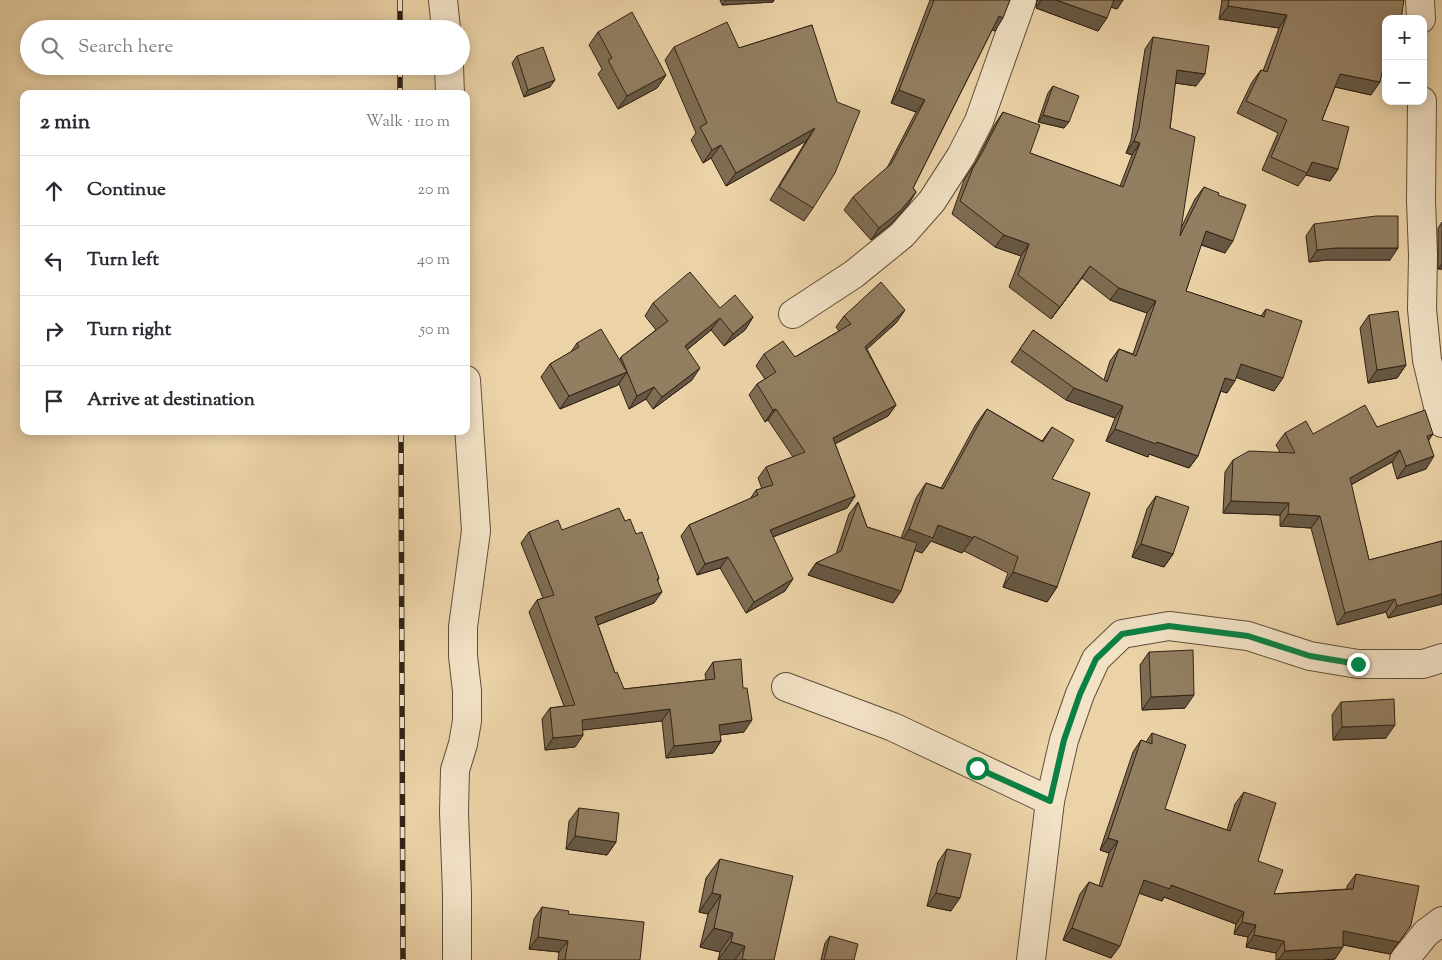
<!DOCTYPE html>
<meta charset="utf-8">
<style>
:root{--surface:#fff;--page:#f2f2f3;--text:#2b2b33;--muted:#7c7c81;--line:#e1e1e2}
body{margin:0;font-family:"Sorts Mill Goudy",serif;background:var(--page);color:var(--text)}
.controls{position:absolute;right:15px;top:15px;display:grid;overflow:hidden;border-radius:10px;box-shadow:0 2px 12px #0003}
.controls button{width:45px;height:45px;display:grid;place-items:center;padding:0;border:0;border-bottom:1px solid var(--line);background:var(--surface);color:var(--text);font:25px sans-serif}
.stop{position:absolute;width:15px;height:15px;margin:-11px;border:4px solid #0b8043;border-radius:50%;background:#fff}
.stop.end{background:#0b8043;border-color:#fff;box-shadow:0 1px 5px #0008}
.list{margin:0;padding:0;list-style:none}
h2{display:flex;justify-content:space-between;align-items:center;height:65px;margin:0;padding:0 20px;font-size:21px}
h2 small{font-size:16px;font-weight:400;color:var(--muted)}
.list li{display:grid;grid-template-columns:32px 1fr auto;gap:15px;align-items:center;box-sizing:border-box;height:70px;padding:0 20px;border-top:1px solid var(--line)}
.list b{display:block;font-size:19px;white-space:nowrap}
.list em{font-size:16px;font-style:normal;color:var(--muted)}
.icon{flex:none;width:28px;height:28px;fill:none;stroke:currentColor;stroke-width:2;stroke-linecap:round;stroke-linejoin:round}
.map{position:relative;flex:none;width:1442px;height:960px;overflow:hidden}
.search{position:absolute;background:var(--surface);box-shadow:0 2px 12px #0003;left:20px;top:20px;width:450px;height:55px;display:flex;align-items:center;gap:12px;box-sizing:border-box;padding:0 18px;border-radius:28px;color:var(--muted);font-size:19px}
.panel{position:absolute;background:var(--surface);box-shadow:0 2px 12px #0003;left:20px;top:90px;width:450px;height:345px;border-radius:10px}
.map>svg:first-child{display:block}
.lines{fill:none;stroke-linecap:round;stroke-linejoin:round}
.minor-casing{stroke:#604e3a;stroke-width:30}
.minor{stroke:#f2e2c6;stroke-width:28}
.rail-casing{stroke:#312215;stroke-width:5.5}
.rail{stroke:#f2e2c6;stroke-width:4;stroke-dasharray:11;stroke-linecap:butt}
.wall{fill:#7e6c53;stroke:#312215}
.shaded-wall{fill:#665844;stroke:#312215}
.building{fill:#927e61;stroke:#312215}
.route{stroke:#0b8043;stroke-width:6}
</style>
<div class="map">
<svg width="1442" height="960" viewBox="0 0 1442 960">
<rect width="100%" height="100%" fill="#ebd3a7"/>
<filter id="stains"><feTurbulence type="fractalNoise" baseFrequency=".004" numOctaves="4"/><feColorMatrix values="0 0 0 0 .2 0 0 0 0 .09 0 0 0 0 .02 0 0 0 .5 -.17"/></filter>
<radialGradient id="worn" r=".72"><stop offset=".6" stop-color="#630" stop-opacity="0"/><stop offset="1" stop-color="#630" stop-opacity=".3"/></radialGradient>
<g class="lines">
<defs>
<g id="minor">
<path d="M443,0L446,29"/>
<path d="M1420,0L1421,19"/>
<path d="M449,66L450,94"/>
<path d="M1422,101L1421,201L1423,255L1422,309L1427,360L1442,423"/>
<path d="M793,314L854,274L902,235L932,201L961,156L979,121L1022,0"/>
<path d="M786,687L893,727L1050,801"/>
<path d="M457,960V894L454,812L455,770L463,744L467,721V691L463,656V627L476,531L466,380"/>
<path d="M1031,960L1050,801L1064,740L1080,694L1096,659L1122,634L1169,626L1248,636L1310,656L1358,664H1423L1442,658"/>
<path d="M1404,960L1426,933L1442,921"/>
</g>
</defs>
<use href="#minor" class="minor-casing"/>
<use href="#minor" class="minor"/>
<defs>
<g id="rail">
<path d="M400,0V29"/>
<path d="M400,66V94"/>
<path d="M401,431L403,960"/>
</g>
</defs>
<use href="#rail" class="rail-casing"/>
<use href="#rail" class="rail"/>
</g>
<g class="wall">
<path d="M720,0H774L773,2L722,5Z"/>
<path d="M930,0H1010L995,31L992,30L913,188L916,192L908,205L891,224L871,240L844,210L853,197L887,168L916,112L891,103Z"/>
<path d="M1037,0H1123L1117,9L1111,7L1098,31L1036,8Z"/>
<path d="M1222,0H1404L1386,19L1371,95L1335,87L1322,120L1338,169L1330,181L1306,175L1298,186L1262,170L1278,133L1237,113L1252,82L1261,70L1263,71L1279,28L1219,19Z"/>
<path d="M812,25L813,208L804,221L770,200L806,141L726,186L711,158L703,163L691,140L696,133L665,60L674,47L739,48Z"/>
<path d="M598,32L666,75L657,88L618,109L598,74L602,69L589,45Z"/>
<path d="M1153,37L1196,86L1175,83L1170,128L1181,228L1195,199L1204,187L1218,195L1225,253L1201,245L1186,291L1261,316L1266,309L1274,391L1236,377L1227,393L1221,391L1198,456L1189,468L1149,454L1148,457L1106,441L1115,418L1066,400L1011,362L1033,330L1104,380L1110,361L1119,349L1133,354L1147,313L1110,300L1082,278L1051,319L1009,287L1021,256L995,247L952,214L964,180L975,163L995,124L1003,112L1030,153L1120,186L1132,155L1126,153L1131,140L1145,49Z"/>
<path d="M517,56L550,87L524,97L512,63Z"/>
<path d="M1053,86L1064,128L1038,122L1048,93Z"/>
<path d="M1442,222V269H1438V228Z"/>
<path d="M1314,224L1390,260H1327L1309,262L1306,236Z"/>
<path d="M653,303L720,308L753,317L745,330L724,346L711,330L687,350L692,380L653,409L646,399L629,409L619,384L618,385L560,409L541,377L550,364L571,352L577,343L620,360L621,357L656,330L645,316Z"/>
<path d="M1369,315L1406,365L1397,378L1368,383L1360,328Z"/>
<path d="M844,316L897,322L867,349L896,405L888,416L835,444L855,496L847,508L773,537L785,591L746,613L720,568L697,575L681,536L689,525L750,499L756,490L762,489L758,478L766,467L793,457L768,420L765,422L749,395L757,384L765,379L756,366L764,354L795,357L839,331L836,327Z"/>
<path d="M987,409L1042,441L1052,427V479L1057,587L1047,602L1003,587L1008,573L964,551L962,553L931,541L922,553L915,550L901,591L893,603L808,575L816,563L836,554L849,514L858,502L867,527L901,538L916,498L926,483L941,488L976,424Z"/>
<path d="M1377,427L1429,441L1426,469L1397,479L1392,462L1351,485L1369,560L1442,541V604L1388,618L1386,612L1337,625L1311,528L1280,526V515L1223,513L1225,472L1233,460L1280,452L1276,445L1285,433L1313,434Z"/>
<path d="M1156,496L1173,554L1164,567L1132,557L1147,509Z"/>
<path d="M625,521L636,534L659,578L658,580L654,603L598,625L615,673L624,689L706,680L705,674L713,662L744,732L720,735L721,741L713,753L666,758L662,721L582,730L583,735L575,747L545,750L542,719L550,708L564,706L529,612L537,600L543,598L521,543L529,532L562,530Z"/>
<path d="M1149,652L1185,708L1142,710L1140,665Z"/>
<path d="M1341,702L1386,738L1333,740L1332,715Z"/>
<path d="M1152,733L1165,809L1227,830L1235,804L1244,792L1258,861L1274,894L1347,889V886L1356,874L1390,954L1343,945L1335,959L1321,960H1276V953L1246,947L1248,937L1234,934L1236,924L1164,897L1162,901L1139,893L1111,958L1063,940L1080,894L1089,882L1099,886L1109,853L1100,850L1133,752L1141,740L1146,742Z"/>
<path d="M579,808L616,842L607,855L566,849L569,821Z"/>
<path d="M947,849L951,911L927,906L938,862Z"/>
<path d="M720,859L774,960H718L720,952L700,947L708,914L699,912L706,878Z"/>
<path d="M542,907L568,914L640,960H558L559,952L529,949L534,919Z"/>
<path d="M830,936L854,960H821L825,943Z"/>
</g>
<g class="shaded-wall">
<path d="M726,0H774L773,2L722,5Z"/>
<path d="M1041,0H1056L1107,18L1098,31L1036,8Z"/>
<path d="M1112,0H1123L1117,9L1107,6Z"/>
<path d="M1228,6L1287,15L1279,28L1219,19Z"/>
<path d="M999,16L1003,18L995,31L990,29Z"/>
<path d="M1177,70L1205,74L1196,86L1169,82Z"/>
<path d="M1340,74L1380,82L1371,95L1331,86Z"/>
<path d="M666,75L657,88L618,109L627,96Z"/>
<path d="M555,80L550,87L524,97L528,90Z"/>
<path d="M899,90L925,100L916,112L891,103Z"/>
<path d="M1043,115L1069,122L1064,128L1038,122Z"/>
<path d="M815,128L806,141L726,186L736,173Z"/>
<path d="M1134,141L1140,143L1132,155L1126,153Z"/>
<path d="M721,145L711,158L703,163L712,150Z"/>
<path d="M1312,162L1338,169L1330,181L1306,175Z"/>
<path d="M916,192L908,205L891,224L871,240L879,228Z"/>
<path d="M1206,231L1233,241L1225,253L1197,243Z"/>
<path d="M1004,235L1029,244L1021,256L995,247Z"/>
<path d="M1335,248H1398L1390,260H1327L1309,262L1317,250Z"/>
<path d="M1442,264V269H1438Z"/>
<path d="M1090,266L1082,278L1051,319L1060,307Z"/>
<path d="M1119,288L1156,301L1147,313L1110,300Z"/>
<path d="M905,310L897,322L857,358L865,347Z"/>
<path d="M753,317L745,330L724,346L733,334Z"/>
<path d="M720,318L711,330L676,359L685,346Z"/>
<path d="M1241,364L1283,378L1274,391L1232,376Z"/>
<path d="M1406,365L1397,378L1368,383L1377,370Z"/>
<path d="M700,368L692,380L653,409L662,397Z"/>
<path d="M627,372L618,385L560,409L569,396Z"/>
<path d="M1225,378L1235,381L1227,393L1217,390Z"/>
<path d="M654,387L646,399L629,409L637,396Z"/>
<path d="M1074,388L1123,406L1115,418L1066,400Z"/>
<path d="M896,405L888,416L825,449L833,438Z"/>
<path d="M776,409L768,420L765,422L773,410Z"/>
<path d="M1115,429L1157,442L1198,456L1189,468L1149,454L1148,457L1106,441Z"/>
<path d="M1433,434L1425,446L1427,436Z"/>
<path d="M1400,450L1392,462L1341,490L1350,478Z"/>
<path d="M1434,456L1426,469L1397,479L1406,466Z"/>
<path d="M855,496L847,508L762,541L770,530Z"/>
<path d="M1231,501L1289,503L1280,515L1223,513Z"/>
<path d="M1288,514L1320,516L1311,528L1280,526Z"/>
<path d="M938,525L973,538L962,553L931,541L922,553L899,545L909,529Z"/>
<path d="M1141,544L1173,554L1164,567L1132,557Z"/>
<path d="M728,557L720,568L697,575L705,564Z"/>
<path d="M816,563L901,591L893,603L808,575Z"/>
<path d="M1013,572L1057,587L1047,602L1003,587Z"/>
<path d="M793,579L785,591L746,613L754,602Z"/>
<path d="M662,592L654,603L587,629L595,617Z"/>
<path d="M1442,594V604L1388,618L1397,606Z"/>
<path d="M1395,599L1386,612L1337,625L1345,613Z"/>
<path d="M1194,695L1185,708L1142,710L1151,697Z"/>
<path d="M670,709L662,721L574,731L582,720Z"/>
<path d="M752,720L744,732L711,736L719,725Z"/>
<path d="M1395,725L1386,738L1333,740L1342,727Z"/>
<path d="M583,735L575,747L545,750L553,738Z"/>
<path d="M721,741L713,753L666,758L674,746Z"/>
<path d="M575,836L616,842L607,855L566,849Z"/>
<path d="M1108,838L1118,841L1109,853L1100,850Z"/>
<path d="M1144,880L1171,885L1244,912L1236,924L1164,897L1162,901L1135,892Z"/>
<path d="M712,893L721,895L708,914L699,912Z"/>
<path d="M936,893L960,898L951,911L927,906Z"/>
<path d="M1242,922L1256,925L1248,937L1234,934Z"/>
<path d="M1411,925L1390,954L1334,943L1343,931Z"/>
<path d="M714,928L733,933L720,952L700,947Z"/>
<path d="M1072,928L1120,946L1111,958L1063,940Z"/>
<path d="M1254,935L1284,941L1276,953L1246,947Z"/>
<path d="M538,937L568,941L559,952L529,949Z"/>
<path d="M731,942L745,946L735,960H718Z"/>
<path d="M1343,947L1335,959L1321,960H1278L1285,951Z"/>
</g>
<g class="building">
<path d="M934,0H1010L1003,18L999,16L913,188L916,192L900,211L879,228L853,197L891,164L925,100L899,90Z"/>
<path d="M1056,0H1114L1107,18Z"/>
<path d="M1229,0H1404L1401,19H1386V55L1380,82L1340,74L1322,120L1349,127L1338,169L1312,162L1307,173L1271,157L1287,120L1246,101L1261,70L1267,72L1287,15L1228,6Z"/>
<path d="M632,12L666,75L627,96L608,60L612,58L598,32Z"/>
<path d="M727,22L739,48L812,25L837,102L860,111L835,173L813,208L779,187L815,128L736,173L721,145L712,150L700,127L707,123L674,47Z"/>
<path d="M1153,37L1209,46L1205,74L1177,70L1170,128L1195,137L1180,236L1204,187L1219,193L1218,195L1246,205L1233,241L1206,231L1186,291L1264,317L1266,309L1302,321L1283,378L1241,364L1235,381L1225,378L1198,456L1157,442L1156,444L1115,429L1123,406L1074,388L1020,349L1033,330L1107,382L1119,349L1136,356L1156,301L1119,288L1090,266L1060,307L1018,275L1029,244L1004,235L960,201L973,168L983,151L1003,112L1040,125L1030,153L1123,187L1140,143L1134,141L1139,128Z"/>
<path d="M543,47L555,80L528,90L517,56Z"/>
<path d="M1053,86L1079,96L1069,122L1043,115Z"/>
<path d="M1376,216H1398V248H1335L1317,250L1314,224Z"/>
<path d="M690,272L720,308L735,295L753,317L733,334L720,318L685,346L700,368L662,397L654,387L637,396L621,357L668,321L653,303Z"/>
<path d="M881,282L905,310L865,347L896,405L833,438L855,496L770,530L793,579L754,602L728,557L705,564L689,525L758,495L756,490L773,485L766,467L805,452L776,409L773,410L757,384L776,372L764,354L783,341L795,357L851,324L844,316Z"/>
<path d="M1398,311L1406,365L1377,370L1369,315Z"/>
<path d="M601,329L627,372L569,396L550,364L579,347L577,343Z"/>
<path d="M1365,405L1377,427L1425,410L1433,434L1427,436L1434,456L1406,466L1400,450L1350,478L1369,560L1442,541V594L1397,606L1395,599L1345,613L1320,516L1288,514L1289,503L1231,501L1233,460L1249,451L1295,453L1285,433L1306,421L1313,434Z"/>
<path d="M987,409L1043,442L1052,427L1074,440L1052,479L1090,493L1057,587L1013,572L1018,557L974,536L973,538L938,525L933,538L909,529L926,483L943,489Z"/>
<path d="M1156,496L1189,507L1173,554L1141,544Z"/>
<path d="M858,502L867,527L917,543L901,591L816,563L841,551Z"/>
<path d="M619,508L625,521L630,519L636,534L642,532L659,578L657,579L662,592L595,617L615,673L617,672L624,689L715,679L713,662L741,659L743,688H747L752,720L719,725L721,741L674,746L670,709L582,720L583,735L553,738L550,708L575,705L537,600L554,595L529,532L558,520L562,530Z"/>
<path d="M1193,650L1194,695L1151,697L1149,652Z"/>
<path d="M1394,699L1395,725L1342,727L1341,702Z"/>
<path d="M1152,733L1186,745L1165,809L1230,831L1244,792L1276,803L1258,861L1283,870L1274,894L1353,889L1356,874L1419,886L1411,925L1399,942L1343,931V947L1285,951L1284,941L1254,935L1256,925L1242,922L1244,912L1171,885L1170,889L1144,880L1120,946L1072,928L1089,882L1102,887L1118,841L1108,838L1141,740L1152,744Z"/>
<path d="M579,808L619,813L616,842L575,836Z"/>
<path d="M947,849L971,854L960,898L936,893Z"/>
<path d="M720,859L793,876L774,960H747L742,959L745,946L731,942L733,933L714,928L721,895L712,893Z"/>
<path d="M542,907L569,911L568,914L644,922L640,960H565L568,941L538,937Z"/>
<path d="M830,936L858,944L854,960H824Z"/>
</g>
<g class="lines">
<path class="route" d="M977,768L1050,801L1064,740L1080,694L1096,659L1122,634L1169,626L1248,636L1310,656L1358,664"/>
</g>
<rect width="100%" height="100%" filter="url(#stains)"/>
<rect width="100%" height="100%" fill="url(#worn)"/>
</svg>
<div class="controls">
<button>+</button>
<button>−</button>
</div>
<div class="stop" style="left:977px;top:768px"></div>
<div class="stop end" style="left:1358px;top:664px"></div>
<div class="search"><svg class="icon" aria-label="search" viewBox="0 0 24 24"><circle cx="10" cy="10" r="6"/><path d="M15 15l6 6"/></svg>Search here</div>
<section class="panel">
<h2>2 min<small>Walk · 110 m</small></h2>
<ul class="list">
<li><svg class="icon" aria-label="ahead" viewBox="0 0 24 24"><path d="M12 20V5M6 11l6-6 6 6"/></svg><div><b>Continue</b></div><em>20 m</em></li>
<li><svg class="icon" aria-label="left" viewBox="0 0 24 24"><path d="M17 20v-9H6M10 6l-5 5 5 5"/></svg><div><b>Turn left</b></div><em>40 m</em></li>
<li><svg class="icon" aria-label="right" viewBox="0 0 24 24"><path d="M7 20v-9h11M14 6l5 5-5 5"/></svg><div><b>Turn right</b></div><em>50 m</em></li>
<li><svg class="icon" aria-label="arrive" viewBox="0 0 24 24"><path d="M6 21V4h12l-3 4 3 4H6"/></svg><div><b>Arrive at destination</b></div></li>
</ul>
</section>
</div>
